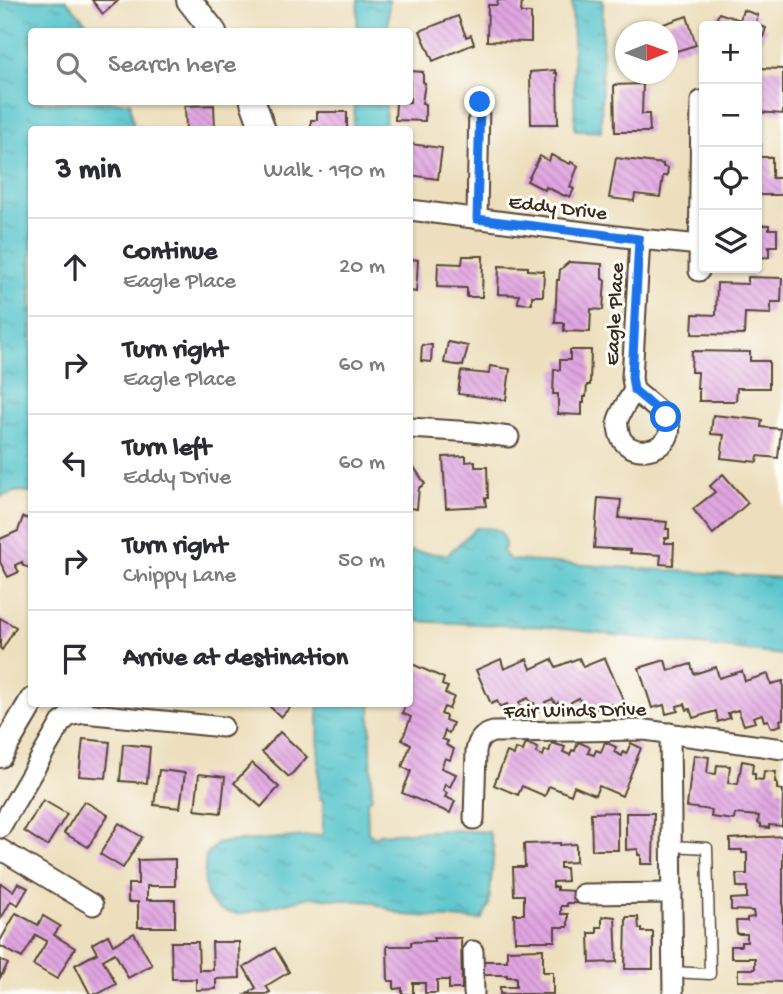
<!DOCTYPE html>
<meta charset="utf-8">
<style>
:root{--surface:#fff;--page:#f7f7f7;--text:#2b2b33;--muted:#7c7c81;--line:#e1e1e2}
body{margin:0;font-family:"Gochi Hand",sans-serif;background:var(--page);color:var(--text)}
.controls{position:absolute;right:21px;top:21px;display:grid;overflow:hidden;border-radius:7px;box-shadow:0 2px 5px #0004}
.controls button{width:63px;height:63px;display:grid;place-items:center;padding:0;border:0;border-bottom:2px solid var(--line);background:var(--surface);color:var(--text);font:35px sans-serif}
.compass{position:absolute;left:615px;top:21px;width:63px;height:63px;border-radius:50%;background:var(--surface);box-shadow:0 2px 5px #0004;rotate:89deg}
.stop{position:absolute;width:21px;height:21px;margin:-16px;border:5px solid #1a73e8;border-radius:50%;background:#fff}
.stop.end{background:#1a73e8;border-color:#fff;box-shadow:0 2px 7px #0008}
.list{margin:0;padding:0;list-style:none}
h2{display:flex;justify-content:space-between;align-items:center;height:91px;margin:0;padding:0 28px;font-size:30px}
h2 small{font-size:23px;font-weight:400;color:var(--muted)}
.list li{display:grid;grid-template-columns:46px 1fr auto;gap:21px;align-items:center;box-sizing:border-box;height:98px;padding:0 28px;border-top:2px solid var(--line)}
.list b{display:block;font-size:26px;white-space:nowrap}
.list p{margin:0;font-size:23px;white-space:nowrap;color:var(--muted)}
.list em{font-size:23px;font-style:normal;color:var(--muted)}
.icon{flex:none;width:38px;height:38px;fill:none;stroke:currentColor;stroke-width:2;stroke-linecap:round;stroke-linejoin:round}
.map{position:relative;flex:none;width:783px;height:994px;overflow:hidden}
.search{position:absolute;background:var(--surface);box-shadow:0 2px 5px #0004;left:28px;top:28px;width:385px;height:77px;display:flex;align-items:center;gap:18px;box-sizing:border-box;padding:0 24px;border-radius:7px;color:var(--muted);font-size:26px}
.panel{position:absolute;background:var(--surface);box-shadow:0 2px 5px #0004;left:28px;top:126px;width:385px;height:581px;border-radius:7px}
.map>svg:first-child{display:block}
.water{fill:url(#water-ripples);stroke:#497875;stroke-width:2}
.building{fill:url(#building-back-hatch)}
.lines{fill:none;stroke-linecap:round;stroke-linejoin:round}
.service-casing{stroke:#564536;stroke-width:13}
.minor-casing{stroke:#564536;stroke-width:23}
.tertiary-casing{stroke:#564536;stroke-width:28}
.service{stroke:#fff;stroke-width:10}
.minor{stroke:#fff;stroke-width:19}
.tertiary{stroke:#fff;stroke-width:24}
.route{stroke:#1a73e8;stroke-width:9}
.labels{text-anchor:middle;stroke-width:6;stroke-linejoin:round;paint-order:stroke}
.street-label{font-size:21px;fill:#3b2a1e;stroke:#fdfcf7}
</style>
<div class="map">
<svg width="783" height="994" viewBox="0 0 783 994">
<defs>
<pattern id="water-ripples" width="26" height="14" patternUnits="userSpaceOnUse" patternTransform="scale(1.75)"><rect width="26" height="14" fill="#57c5cc"/><path d="M2 4q2-2 4 0t4 0M15 11q2-2 4 0t4 0" fill="none" stroke="#49a0a5"/></pattern>
<pattern id="building-back-hatch" width="6" height="6" patternUnits="userSpaceOnUse" patternTransform="scale(1.75)"><rect width="6" height="6" fill="#e1a6e2"/><path d="M-1 5l2 2M0 0l6 6M5-1l2 2" fill="none" stroke="#b887b7"/></pattern>
</defs>
<rect width="100%" height="100%" fill="#fdfcf7"/>
<filter id="ink" filterUnits="userSpaceOnUse"><feTurbulence type="fractalNoise" baseFrequency=".0143" numOctaves="2"/><feDisplacementMap in="SourceGraphic" scale="14" xChannelSelector="R" yChannelSelector="G"/><feConvolveMatrix kernelMatrix="1 2 1 2 8 2 1 2 1" color-interpolation-filters="sRGB"/></filter>
<filter id="wash" filterUnits="userSpaceOnUse"><feTurbulence type="fractalNoise" baseFrequency=".00686" numOctaves="4" result="noise"/><feDisplacementMap in="SourceGraphic" scale="28" xChannelSelector="R" yChannelSelector="G"/><feGaussianBlur stdDeviation="1.57" result="paint"/><feColorMatrix in="noise" values="0 0 0 0 0 0 0 0 0 0 0 0 0 0 0 0 0 1.4 0 .05"/><feComposite in="paint" operator="in"/></filter>
<g filter="url(#wash)">
<rect width="100%" height="100%" fill="#eddfbd"/>
<g class="water">
<path d="M0,0H66L94,31L32,32V102H130L134,129L32,130L31,493C22,489 9,493 0,497Z"/>
<path d="M358,0H389L388,31H357Z"/>
<path d="M572,0H603L601,132L575,130Z"/>
<path d="M355,102H386L385,129H353Z"/>
<path d="M476,528C493,528 505,526 505,548L502,550L510,560L783,578V655L548,627L410,621V551L447,555Z"/>
<path d="M318,704H370L372,797L367,802L368,833L375,837L379,834L449,830L489,832L494,849L489,905L481,920L403,915L371,902L310,897L241,914C202,912 203,889 206,856L217,844L227,842L323,835V801L319,797Z"/>
</g>
<g id="blocks">
<g class="building">
<path d="M92,0H119L103,14Z"/>
<path d="M498,0H522L521,13H531V42L487,41L488,5H497Z"/>
<path d="M743,10L758,15L755,26H714L719,13L740,20Z"/>
<path d="M458,16L466,37L471,35L474,44L433,61L420,31Z"/>
<path d="M687,16L696,45L673,52L670,45L668,46V32H640Z"/>
<path d="M757,25L766,28L757,55Z"/>
<path d="M757,68L783,69V114L758,112L759,84H757Z"/>
<path d="M555,70V73H557L558,124H531L530,72Z"/>
<path d="M410,71L423,72V82L425,83L422,103L425,104V121L395,120L396,102H410Z"/>
<path d="M643,84L642,114H649L650,132H615L614,85Z"/>
<path d="M214,105L215,130H186L185,106Z"/>
<path d="M317,112H347V130H311V120H317Z"/>
<path d="M410,144L442,148L438,179L410,175Z"/>
<path d="M757,144H761V157H772V178H782V195H757Z"/>
<path d="M551,155L570,164L571,162L578,166L570,187L574,189L570,197L566,195L565,196L546,187L545,190L527,181L540,156L549,161Z"/>
<path d="M616,158L663,164V167L668,168L667,176H663L660,197L635,194L634,201L609,198Z"/>
<path d="M757,225H769V229H777V246H769V257L757,258Z"/>
<path d="M463,256H483L482,297H467V288L437,287L438,263L462,264Z"/>
<path d="M410,259L418,260L416,292L410,291Z"/>
<path d="M569,262L602,264V279L605,280L603,310L591,309L590,332L564,331V323H555L557,280H559L560,270Z"/>
<path d="M499,266L528,267V270L544,271L543,296H532V304L518,303L519,295L498,294Z"/>
<path d="M748,277L782,278L781,302H771V314L745,313L744,335L692,334L693,314L716,315L717,283L748,284Z"/>
<path d="M448,342L468,346L463,366L444,363Z"/>
<path d="M422,345H432L431,362L421,361Z"/>
<path d="M570,350H591L590,385H587L586,397H584V403H582V415L558,414V394H553L554,369L560,370V360H570Z"/>
<path d="M692,351L750,352V361H769V388H737L736,401H699V389H697L698,372H691Z"/>
<path d="M490,366L510,369L506,400L458,394L461,371L489,374Z"/>
<path d="M713,415L762,420L761,427L781,429L778,458L758,456L757,462L721,458L724,435L711,434Z"/>
<path d="M466,456V462L475,461V467H487L488,498H485L486,506L446,508L443,457Z"/>
<path d="M412,464L425,484L419,488L417,509L410,508V465Z"/>
<path d="M723,474L748,503L713,534L693,509L715,492L710,486Z"/>
<path d="M598,498L621,500L619,518L667,522L666,529H669V538H665V543H674L673,565L660,564L661,555L630,553L631,550L594,548Z"/>
<path d="M23,517L32,520V568L23,566L22,562L15,565L19,572L8,577L0,562V539L18,531Z"/>
<path d="M0,618L16,627L2,650L0,648Z"/>
<path d="M579,658L583,667L605,658L626,706L614,711L611,704L588,711L584,703L581,704L579,698L571,702L572,706L561,710L558,702L555,704L553,699L545,702L547,707L537,711L534,703L531,704L528,698L519,702L521,707L510,711L507,704L500,707L497,701L491,704L476,670L501,659L504,669L527,659L531,669L552,659L556,667Z"/>
<path d="M665,660L668,671L691,664L694,674L716,667L719,678L742,671L745,681L768,674L771,684L783,681V719L780,720L781,725L771,728L768,720L764,721L762,714L753,717L755,722L744,725L738,710L728,713L730,718L718,722L716,711L693,718L690,709L687,710L685,704L677,706L678,711L666,714L664,705L652,708L639,668Z"/>
<path d="M412,664L444,678L442,685L448,687L445,693L454,697L449,709L444,707L441,714L446,716L445,720L453,723L449,733L445,731L442,739L448,741L446,745L454,749L450,760L445,758L441,768L456,774L450,787L445,784L443,791L447,793L445,797L455,801L450,813L402,793L411,771L402,767L411,744L402,740L411,717L402,713L406,704H410L411,692H410V671Z"/>
<path d="M267,704H293L281,717Z"/>
<path d="M280,732L307,757L289,777L262,752Z"/>
<path d="M83,739L110,742L106,778L79,776Z"/>
<path d="M578,742L590,747L588,753L594,755L596,750L601,752L605,742L616,747L614,752L622,756L623,752L626,754L631,743L641,748L622,796L599,786L595,795L574,786L571,795L549,786L545,796L522,786L518,795L494,785L507,752L514,755L516,749L523,751L526,743L538,748L536,753L543,756L545,750L549,752L552,743L565,747L563,752L570,755L572,750L575,751Z"/>
<path d="M123,744L150,747L147,783L120,781Z"/>
<path d="M694,755L709,757L707,773L716,774L717,765L730,766L728,783L738,784L742,761L753,763L752,773H755V779L763,780L764,771L776,772L775,782H777V789L783,790L782,826L769,825V828L761,827V824L758,823L759,816L735,814L734,820L711,817L712,810L687,807L691,771H692Z"/>
<path d="M252,763L279,787L261,807L234,783Z"/>
<path d="M159,770L185,773L180,808L154,805Z"/>
<path d="M199,774L225,777L221,813L195,810Z"/>
<path d="M43,800L67,814L47,846L24,831Z"/>
<path d="M84,801L108,815L88,847L64,833Z"/>
<path d="M618,812V850H592L591,813Z"/>
<path d="M626,813H654L653,864H641V855H638V849L626,850Z"/>
<path d="M119,823L142,837L123,868L100,854Z"/>
<path d="M783,836V982L738,981V969H755V958H731V946H741V942H747V934H737L736,921H747V918L754,917L753,911L731,910V899L747,898V887H737L736,874H747V853H742V850H730V839Z"/>
<path d="M560,843V845L576,844V862L560,863V868H566L567,881L553,882V887H557V890L576,891L577,903H567V906H561V914H568V927H555V941H515L514,914H524V895H514L513,867H525L524,844Z"/>
<path d="M175,859V886H147V900H175V927H138V902H128V884H138V860Z"/>
<path d="M0,883L13,891L18,883L28,888L18,905L11,901L0,920Z"/>
<path d="M16,913L38,925L43,916L60,926L54,935L75,948L57,979L33,965L47,941L36,935L22,958L0,946V941Z"/>
<path d="M607,916L615,917L617,962L590,963L589,933H597V927H602V917Z"/>
<path d="M626,917H638L639,929H642V932H653V969H625Z"/>
<path d="M134,933L152,965L128,978L115,953L103,960L116,984L98,994H90L75,965L97,953L92,944L108,935L113,945Z"/>
<path d="M434,938H461L462,989H449V980H437V993H425V983H413V994H402V988L394,989V981H388L387,946H411V942L434,941Z"/>
<path d="M171,942H198L199,970H213L212,942H239L240,978L216,979V989L196,990V979H172Z"/>
<path d="M275,948L289,972L266,986L270,992L266,994H246L256,988L244,967Z"/>
<path d="M543,949V972H553V994H500V987H516V977H507V975H482V961H507V950Z"/>
<path d="M0,959L8,964L0,978Z"/>
</g>
</g>
</g>
<g filter="url(#ink)">
<use href="#blocks" fill-opacity="0" stroke="#564536" stroke-width="2"/>
<g class="lines">
<defs>
<path id="service" d="M671,846L707,848L710,974L672,972"/>
<g id="minor">
<path d="M410,210L640,239L700,245"/>
<path d="M477,219L479,102"/>
<path d="M699,271L701,101"/>
<path d="M634,390C629,400 621,410 618,420C617,425 619,432 620,436C631,463 681,448 667,420C663,412 641,397 634,390L632,378L640,239"/>
<path d="M410,428L473,432L509,437"/>
<path d="M670,733L673,994"/>
<path d="M474,819L476,751C478,740 482,735 493,732L645,730L783,749"/>
<path d="M0,828L61,723L69,716L84,713L223,727"/>
<path d="M0,849L93,905"/>
<path d="M583,894L672,893"/>
<path d="M473,951L474,994"/>
</g>
<g id="tertiary">
<path d="M189,0L214,32"/>
<path d="M253,102L263,130"/>
<path d="M0,755L32,701"/>
</g>
</defs>
<use href="#service" class="service-casing"/>
<use href="#minor" class="minor-casing"/>
<use href="#tertiary" class="tertiary-casing"/>
<use href="#service" class="service"/>
<use href="#minor" class="minor"/>
<use href="#tertiary" class="tertiary"/>
</g>
</g>
<g class="lines" filter="url(#ink)">
<path class="route" d="M480,102L477,219L639,239L632,377L634,390L666,417"/>
</g>
<g class="labels">
<g class="street-label">
<text transform="translate(558 206) rotate(7)" y="7">Eddy Drive</text>
<text transform="translate(613 314) rotate(-87)" y="7">Eagle Place</text>
<text transform="translate(575 709) rotate(-1)" y="7">Fair Winds Drive</text>
</g>
</g>
</svg>
<div class="controls">
<button>+</button>
<button>−</button>
<button><svg class="icon" aria-label="locate" viewBox="0 0 24 24"><circle cx="12" cy="12" r="6"/><path d="M12 2v4M12 18v4M2 12h4M18 12h4"/></svg></button>
<button><svg class="icon" aria-label="layers" viewBox="0 0 24 24"><path d="M12 4l9 5-9 5-9-5zM3 14l9 5 9-5"/></svg></button>
</div>
<svg class="compass" viewBox="-18 -18 36 36"><path d="M0-13l5 13h-10z" fill="#e53935"/><path d="M0 13l5-13h-10z" fill="#7c7c81"/></svg>
<div class="stop" style="left:666px;top:417px"></div>
<div class="stop end" style="left:480px;top:102px"></div>
<div class="search"><svg class="icon" aria-label="search" viewBox="0 0 24 24"><circle cx="10" cy="10" r="6"/><path d="M15 15l6 6"/></svg>Search here</div>
<section class="panel">
<h2>3 min<small>Walk · 190 m</small></h2>
<ul class="list">
<li><svg class="icon" aria-label="ahead" viewBox="0 0 24 24"><path d="M12 20V5M6 11l6-6 6 6"/></svg><div><b>Continue</b><p>Eagle Place</p></div><em>20 m</em></li>
<li><svg class="icon" aria-label="right" viewBox="0 0 24 24"><path d="M7 20v-9h11M14 6l5 5-5 5"/></svg><div><b>Turn right</b><p>Eagle Place</p></div><em>60 m</em></li>
<li><svg class="icon" aria-label="left" viewBox="0 0 24 24"><path d="M17 20v-9H6M10 6l-5 5 5 5"/></svg><div><b>Turn left</b><p>Eddy Drive</p></div><em>60 m</em></li>
<li><svg class="icon" aria-label="right" viewBox="0 0 24 24"><path d="M7 20v-9h11M14 6l5 5-5 5"/></svg><div><b>Turn right</b><p>Chippy Lane</p></div><em>50 m</em></li>
<li><svg class="icon" aria-label="arrive" viewBox="0 0 24 24"><path d="M6 21V4h12l-3 4 3 4H6"/></svg><div><b>Arrive at destination</b></div></li>
</ul>
</section>
</div>
